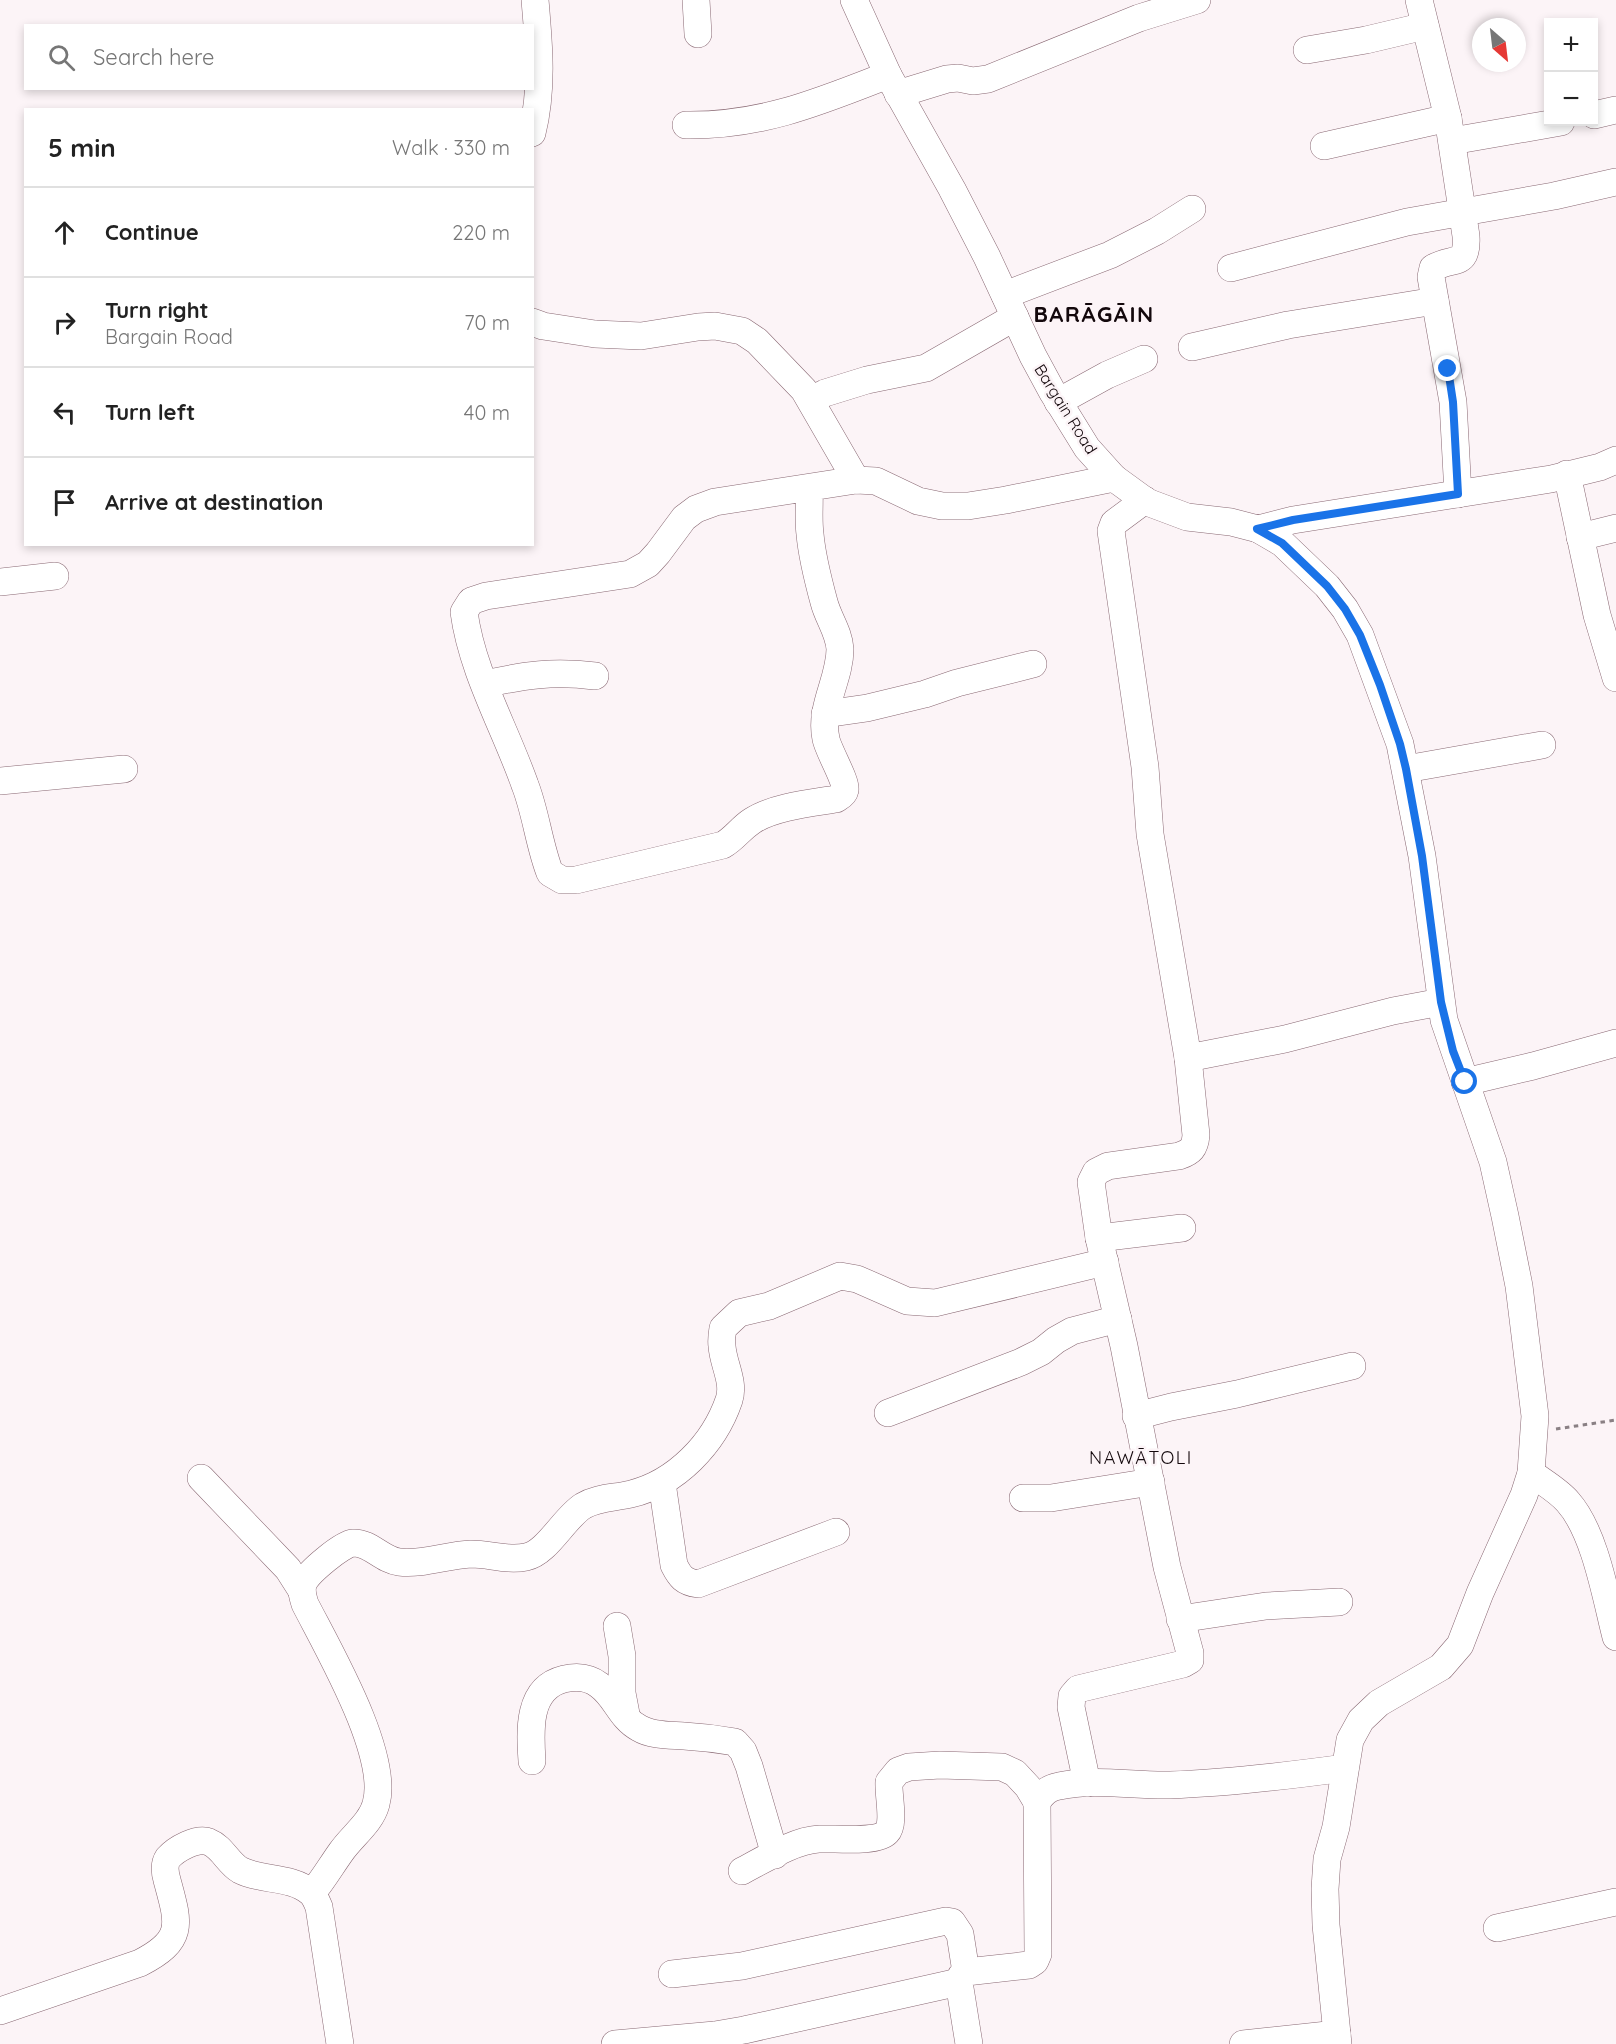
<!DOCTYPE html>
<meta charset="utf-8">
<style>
:root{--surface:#fff;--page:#f2f2f2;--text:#222;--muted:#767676;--line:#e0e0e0}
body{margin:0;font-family:Quicksand,sans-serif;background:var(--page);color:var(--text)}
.controls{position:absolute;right:18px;top:18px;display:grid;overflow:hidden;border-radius:0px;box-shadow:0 3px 9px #0003}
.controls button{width:54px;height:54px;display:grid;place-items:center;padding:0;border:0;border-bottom:2px solid var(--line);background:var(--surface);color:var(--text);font:30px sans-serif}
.compass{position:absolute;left:1472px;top:18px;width:54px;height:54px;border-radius:50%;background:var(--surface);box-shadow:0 3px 9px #0003;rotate:152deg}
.stop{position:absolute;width:18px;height:18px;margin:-14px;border:4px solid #1a73e8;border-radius:50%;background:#fff}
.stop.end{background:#1a73e8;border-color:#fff;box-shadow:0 2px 6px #0008}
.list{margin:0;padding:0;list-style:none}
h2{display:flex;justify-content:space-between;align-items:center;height:78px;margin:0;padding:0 24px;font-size:26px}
h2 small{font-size:20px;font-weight:400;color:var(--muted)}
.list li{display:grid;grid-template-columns:39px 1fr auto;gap:18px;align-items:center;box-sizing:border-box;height:90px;padding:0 24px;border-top:2px solid var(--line)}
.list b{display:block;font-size:22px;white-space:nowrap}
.list p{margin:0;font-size:20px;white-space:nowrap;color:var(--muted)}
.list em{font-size:20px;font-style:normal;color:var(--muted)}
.icon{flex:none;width:33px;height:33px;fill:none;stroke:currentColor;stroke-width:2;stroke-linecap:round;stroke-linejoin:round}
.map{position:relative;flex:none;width:1616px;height:2044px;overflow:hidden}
.search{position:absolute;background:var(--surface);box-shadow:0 3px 9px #0003;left:24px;top:24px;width:510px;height:66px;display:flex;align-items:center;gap:15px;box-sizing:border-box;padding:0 21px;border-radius:0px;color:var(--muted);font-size:22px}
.panel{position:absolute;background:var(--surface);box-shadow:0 3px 9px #0003;left:24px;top:108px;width:510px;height:438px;border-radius:0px}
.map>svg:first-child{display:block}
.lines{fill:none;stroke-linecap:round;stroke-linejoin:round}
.minor-casing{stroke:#896873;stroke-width:28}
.path{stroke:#8a8084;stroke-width:3;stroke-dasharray:4.5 4.5;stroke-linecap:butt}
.minor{stroke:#fff;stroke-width:27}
.route{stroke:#1a73e8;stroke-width:8}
.labels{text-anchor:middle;stroke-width:5;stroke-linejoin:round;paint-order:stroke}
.street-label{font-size:16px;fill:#13080c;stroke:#fcf4f7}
.neighbourhood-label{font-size:18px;letter-spacing:1.5px;fill:#13080c;stroke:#fcf4f7}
.district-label{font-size:22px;font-weight:bold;letter-spacing:1.5px;fill:#13080c;stroke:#fcf4f7}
</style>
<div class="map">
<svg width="1616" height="2044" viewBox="0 0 1616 2044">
<rect width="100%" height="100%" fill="#fcf4f7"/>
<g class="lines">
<defs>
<g id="minor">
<path d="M696,0L698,34"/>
<path d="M854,0L888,75L952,189L987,257L1033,356L1053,393L1087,448L1114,478L1147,502L1187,517L1231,522L1258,529L1293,520L1551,479L1600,467L1616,460"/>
<path d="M1419,0L1448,118L1466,236C1468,268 1454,256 1433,268L1431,277L1453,402L1458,494"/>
<path d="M1307,50L1366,40L1425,26"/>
<path d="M898,94L947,79L958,78L973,81L988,79L1139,18L1197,0"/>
<path d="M1594,115L1616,110"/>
<path d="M686,125C762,126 819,102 888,75"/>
<path d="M532,133C543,89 539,45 535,0"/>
<path d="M1452,141L1561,122"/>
<path d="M1324,146L1448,118"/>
<path d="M1231,268L1407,222L1554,196L1616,182"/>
<path d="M1005,295L1110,255L1157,231L1192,209"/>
<path d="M532,322L543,326L595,334L641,336L698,327L715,326L742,331L757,341L804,390L856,480"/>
<path d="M1192,347L1288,325L1435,301"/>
<path d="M811,400L825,393L867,380L926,368L1015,317"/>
<path d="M1058,402L1107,375L1144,359"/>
<path d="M1567,474L1597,615L1616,678"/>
<path d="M809,489C810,504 808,519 810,534C812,557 818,580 824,602C828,618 839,632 840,649C840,680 819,707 826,739C828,750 847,782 845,790C844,795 839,797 836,799C811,803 773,807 752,821C741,828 734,839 723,845L576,880H562L550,873C539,845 536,813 525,785C505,728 472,672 464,612L471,601L486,596L630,574L648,564L658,553L684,518L696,509L715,502L856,480L876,481L918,501L942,506H968L1006,500L1114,478"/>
<path d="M1258,529L1282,543L1327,586L1345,609L1360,635L1400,744L1422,856L1444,1020L1493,1162L1505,1216L1519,1286L1535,1416L1531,1473L1524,1495L1480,1593L1460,1645L1441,1667L1379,1703L1361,1720L1350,1740L1336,1827L1327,1859L1325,1889L1326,1925L1338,2044"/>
<path d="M1580,537L1616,528"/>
<path d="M0,582L55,576"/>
<path d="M485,684C525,675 553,671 595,676"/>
<path d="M825,714L867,708L925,694L957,683L1033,664"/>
<path d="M1406,769L1542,745"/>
<path d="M0,781L124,769"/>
<path d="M1188,1058L1285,1039L1393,1011L1441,1002"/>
<path d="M1465,1082L1533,1066L1616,1043"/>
<path d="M1099,1238L1182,1228"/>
<path d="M888,1413L1021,1362L1041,1352L1056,1340L1072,1331L1118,1319"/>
<path d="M1136,1416L1171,1407L1237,1394L1352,1366"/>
<path d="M1531,1473C1543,1482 1559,1491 1568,1502C1595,1532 1606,1598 1616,1637"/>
<path d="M201,1478L288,1569L302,1591"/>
<path d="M662,1483L674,1565C680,1577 684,1582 698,1584L836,1532"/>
<path d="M1023,1498H1051L1151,1482"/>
<path d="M1180,1619L1266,1606L1339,1602"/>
<path d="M617,1626L622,1656V1693L626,1714"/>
<path d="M532,1761C530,1731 527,1688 564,1679C577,1676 589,1677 599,1685C616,1697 620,1718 639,1728C652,1736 670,1735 684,1736C701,1737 718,1739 735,1742L743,1751L749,1766L775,1855"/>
<path d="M1087,1783L1071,1707L1072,1696L1078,1689L1183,1664L1190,1660V1653L1167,1567L1124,1346L1099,1238L1091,1182L1096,1172L1108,1166L1179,1156C1191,1152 1195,1148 1196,1135L1188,1058L1150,834L1145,767L1111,531L1114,523L1145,500"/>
<path d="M742,1871C763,1860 795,1840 819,1839C834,1838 877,1843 887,1832C895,1824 888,1794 889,1782L898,1771L909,1767L940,1765L1002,1767L1015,1773L1028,1787L1037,1802"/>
<path d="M312,1893C323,1880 331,1866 341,1852C352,1836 371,1823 376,1804C390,1755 328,1649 305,1604C303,1597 300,1590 304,1582C309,1572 342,1544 353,1543C370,1542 382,1560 399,1562C422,1565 447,1555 471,1554C490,1554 507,1561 526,1557C547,1553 564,1518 583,1506C598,1497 615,1498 631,1494C676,1483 714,1444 729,1400C735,1382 723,1364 722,1346C721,1340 722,1334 723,1328L739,1313L769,1306L840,1276L857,1279L907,1301L935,1303L1105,1262"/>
<path d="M1497,1928L1616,1902"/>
<path d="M672,1974L742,1966L946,1921L952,1922L960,1934L966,1972"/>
<path d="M0,2011L140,1963C185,1940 179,1924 167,1880C165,1873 164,1864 168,1858C176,1849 197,1837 209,1842C222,1847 228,1863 240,1870C261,1881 291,1876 310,1892C314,1895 317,1902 319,1907L340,2044"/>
<path d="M615,2044L715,2035L744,2030L959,1982"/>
<path d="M969,2044L959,1982L961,1976L966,1972L1029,1965L1035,1961L1038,1954L1037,1802C1043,1793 1048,1788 1059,1786C1095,1778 1133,1786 1170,1785C1229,1783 1286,1776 1345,1768"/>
<path d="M1243,2044L1337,2034"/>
</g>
</defs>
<use href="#minor" class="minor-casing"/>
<path class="path" d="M1556,1429L1616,1420"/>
<use href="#minor" class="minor"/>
</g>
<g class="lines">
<path class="route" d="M1448,369L1453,402L1458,494L1293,520L1257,529L1282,543L1327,586L1345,609L1360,635L1380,685L1400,744L1406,769L1422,856L1441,1002L1453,1051L1465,1082"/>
</g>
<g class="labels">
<g class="street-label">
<text transform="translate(1066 409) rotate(58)" y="6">Bargain Road</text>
</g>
<g class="neighbourhood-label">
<text x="1141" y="1464">NAWĀTOLI</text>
</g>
<g class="district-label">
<text x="1094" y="322">BARĀGĀIN</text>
</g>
</g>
</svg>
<div class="controls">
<button>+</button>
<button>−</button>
</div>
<svg class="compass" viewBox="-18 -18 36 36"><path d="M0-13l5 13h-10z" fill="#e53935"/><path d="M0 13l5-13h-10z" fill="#767676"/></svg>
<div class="stop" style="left:1465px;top:1082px"></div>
<div class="stop end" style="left:1448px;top:369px"></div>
<div class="search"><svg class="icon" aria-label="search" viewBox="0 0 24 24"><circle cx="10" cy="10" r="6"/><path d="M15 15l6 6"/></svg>Search here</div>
<section class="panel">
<h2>5 min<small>Walk · 330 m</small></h2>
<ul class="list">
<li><svg class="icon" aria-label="ahead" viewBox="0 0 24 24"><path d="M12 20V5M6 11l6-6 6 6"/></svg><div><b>Continue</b></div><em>220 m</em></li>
<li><svg class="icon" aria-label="right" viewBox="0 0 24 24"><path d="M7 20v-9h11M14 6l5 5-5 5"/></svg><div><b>Turn right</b><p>Bargain Road</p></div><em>70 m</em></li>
<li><svg class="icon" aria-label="left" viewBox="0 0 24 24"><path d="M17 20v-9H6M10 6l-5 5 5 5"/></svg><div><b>Turn left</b></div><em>40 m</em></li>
<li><svg class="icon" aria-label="arrive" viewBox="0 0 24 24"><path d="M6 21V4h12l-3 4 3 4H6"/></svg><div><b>Arrive at destination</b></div></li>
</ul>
</section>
</div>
